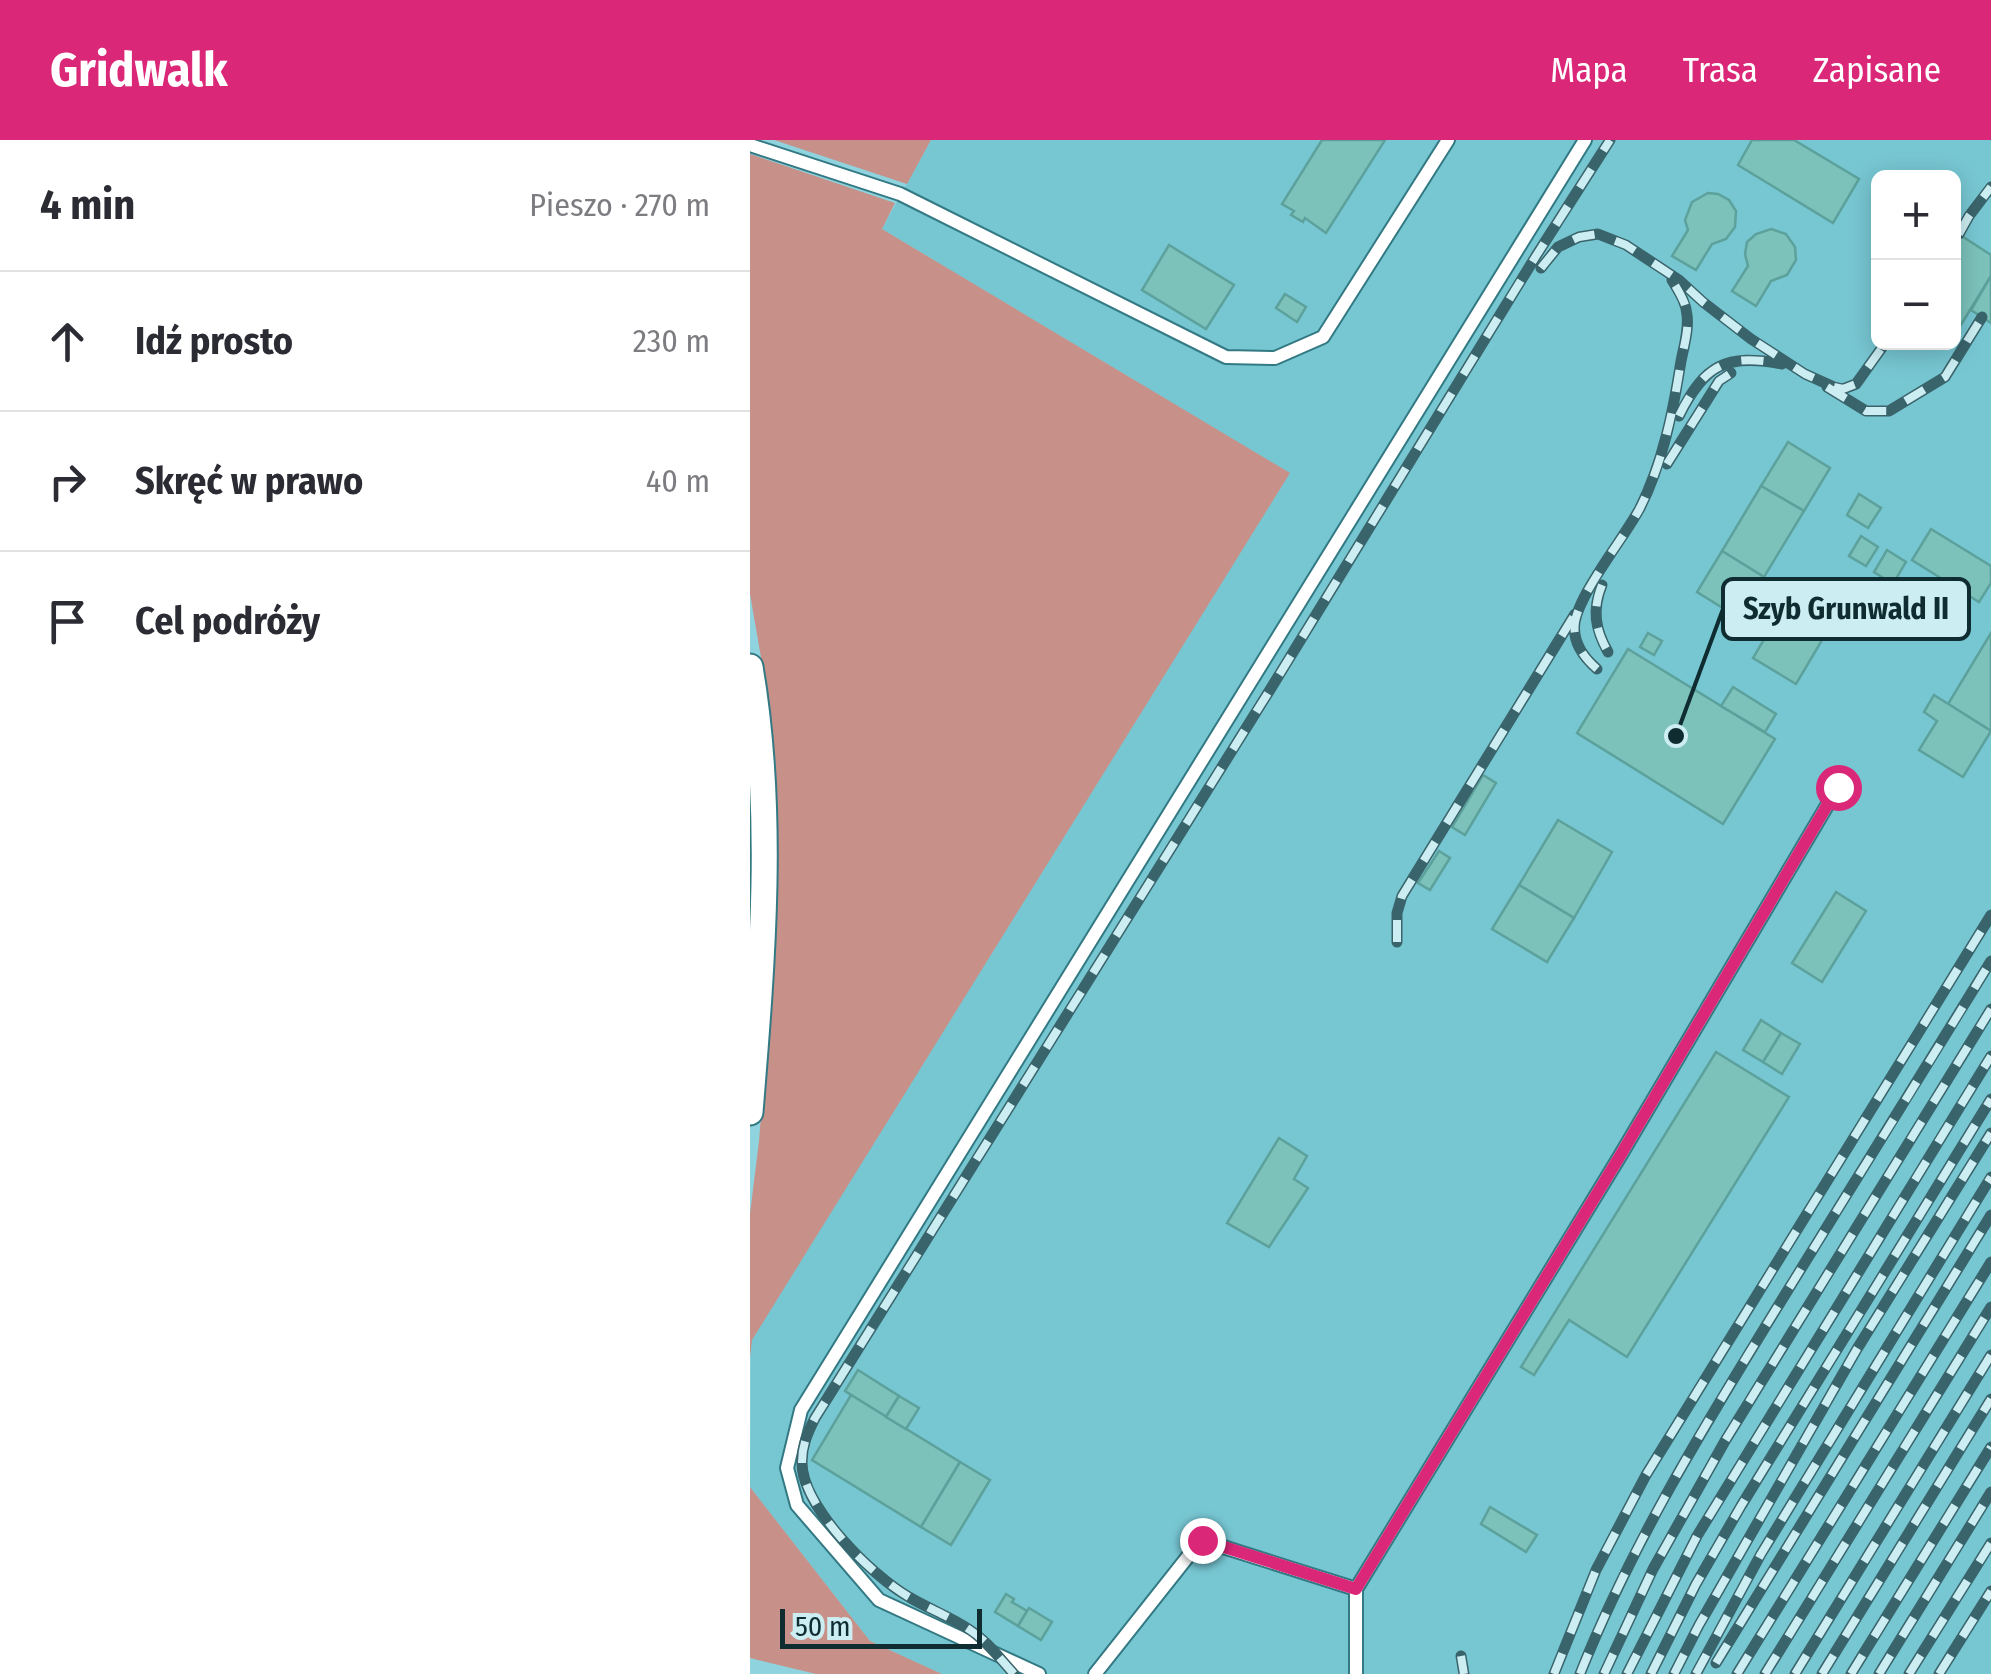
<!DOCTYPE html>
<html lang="pl">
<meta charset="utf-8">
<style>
:root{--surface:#fff;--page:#f7f7f7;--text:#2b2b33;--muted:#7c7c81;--line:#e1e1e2;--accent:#db2777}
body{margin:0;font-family:"Fira Sans Condensed",sans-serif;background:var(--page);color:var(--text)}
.controls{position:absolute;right:30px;top:30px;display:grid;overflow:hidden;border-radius:15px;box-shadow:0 5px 25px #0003}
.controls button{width:90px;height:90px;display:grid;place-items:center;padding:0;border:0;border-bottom:2px solid var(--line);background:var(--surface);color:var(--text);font:50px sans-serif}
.scale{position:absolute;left:30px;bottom:25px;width:202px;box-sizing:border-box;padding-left:10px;border:5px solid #0f2c30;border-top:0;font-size:28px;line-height:35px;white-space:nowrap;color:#0f2c30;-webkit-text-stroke:8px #cceef3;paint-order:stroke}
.stop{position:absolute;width:30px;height:30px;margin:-22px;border:8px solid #db2777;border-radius:50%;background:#fff}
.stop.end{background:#db2777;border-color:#fff;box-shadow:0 2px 10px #0008}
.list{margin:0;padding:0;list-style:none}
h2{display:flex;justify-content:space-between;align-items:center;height:130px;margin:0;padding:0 40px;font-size:42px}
h2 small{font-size:32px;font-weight:400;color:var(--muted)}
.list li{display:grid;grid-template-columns:65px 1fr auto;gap:30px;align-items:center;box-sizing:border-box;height:140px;padding:0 40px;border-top:2px solid var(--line)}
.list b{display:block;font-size:38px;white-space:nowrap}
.list em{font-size:32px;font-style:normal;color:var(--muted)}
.icon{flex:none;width:55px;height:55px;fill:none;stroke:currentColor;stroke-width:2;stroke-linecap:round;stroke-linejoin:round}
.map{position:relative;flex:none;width:1241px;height:1534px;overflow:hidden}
header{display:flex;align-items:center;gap:60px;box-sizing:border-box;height:140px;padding:0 50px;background:var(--accent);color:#fff}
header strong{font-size:48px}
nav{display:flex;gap:55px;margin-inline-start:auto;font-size:35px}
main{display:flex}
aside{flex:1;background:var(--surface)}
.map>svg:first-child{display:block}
.built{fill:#77c7d3;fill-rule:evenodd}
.green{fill:#c79189}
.building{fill:#7cc2bb;stroke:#5ca19b;stroke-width:2.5}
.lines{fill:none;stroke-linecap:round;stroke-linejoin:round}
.lane-casing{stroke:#337983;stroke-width:16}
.street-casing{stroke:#337983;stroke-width:29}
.lane{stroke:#fff;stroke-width:12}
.street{stroke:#fff;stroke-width:25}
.rail-casing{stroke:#3a646b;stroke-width:11}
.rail{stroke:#cceef3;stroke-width:8;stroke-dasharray:22;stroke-linecap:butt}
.route{stroke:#db2777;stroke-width:12}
.leader{fill:none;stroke:#0f2c30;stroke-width:4}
.callout-dot{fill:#0f2c30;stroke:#cceef3;stroke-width:4}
.callout{fill:#cceef3;stroke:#0f2c30;stroke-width:4}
.callout-label{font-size:30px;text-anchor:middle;font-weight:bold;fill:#0f2c30}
</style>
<header>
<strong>Gridwalk</strong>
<nav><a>Mapa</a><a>Trasa</a><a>Zapisane</a></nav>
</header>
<main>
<aside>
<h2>4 min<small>Pieszo · 270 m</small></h2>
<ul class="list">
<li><svg class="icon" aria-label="ahead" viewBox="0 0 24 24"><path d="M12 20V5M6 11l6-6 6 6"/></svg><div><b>Idź prosto</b></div><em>230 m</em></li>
<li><svg class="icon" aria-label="right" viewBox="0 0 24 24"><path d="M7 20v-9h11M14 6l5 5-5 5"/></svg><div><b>Skręć w prawo</b></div><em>40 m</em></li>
<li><svg class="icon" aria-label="arrive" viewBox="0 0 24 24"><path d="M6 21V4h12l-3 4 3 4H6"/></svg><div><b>Cel podróży</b></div></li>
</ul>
</aside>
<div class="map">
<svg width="1241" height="1534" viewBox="0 0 1241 1534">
<rect width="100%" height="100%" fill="#8ed3de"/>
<path class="built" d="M181,0H1241V1534H192L120,1501L0,1347L1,1200L539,333L132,89ZM1128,38H1204V202H1128Z"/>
<g class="green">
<path d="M24,0H181L157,44Z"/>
<path d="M0,14L145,63L132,89L540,333L2,1200L0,1218V1074L9,1001L22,833L25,706L19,564L0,454Z"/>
<path d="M0,1347L120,1501L192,1534H66L0,1518Z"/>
</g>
<g class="building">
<path d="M572,0H635L576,93L555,78L553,82L541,75L544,71L532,64Z"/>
<path d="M1002,0H1044L1109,39L1083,83L988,25Z"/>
<path d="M958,53L968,54L979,60L986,71L985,87L976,99L962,104L946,130L922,116L938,90L935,80L942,62Z"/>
<path d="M1021,89L1036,94L1045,107L1046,120L1037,135L1021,141L1006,166L982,151L998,126L995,114L997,102L1006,94Z"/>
<path d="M1204,91L1241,115V136L1204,196Z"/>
<path d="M419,105L484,145L456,189L392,150Z"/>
<path d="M1241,136V183L1221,170Z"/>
<path d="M535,154L556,167L547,182L526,168Z"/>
<path d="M1038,302L1080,328L1054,371L1011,346Z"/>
<path d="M1011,346L1054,371L1014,437L972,411Z"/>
<path d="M1109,354L1131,368L1118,388L1097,375Z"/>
<path d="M1181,389L1241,426V443L1229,462L1162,420Z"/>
<path d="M1111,396L1128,407L1116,426L1099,416Z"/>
<path d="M1137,410L1156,422L1143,444L1124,432Z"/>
<path d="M972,411L1014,437L989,478L947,452Z"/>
<path d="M1041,454L1084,480L1046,544L1003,518Z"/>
<path d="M898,493L912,501L904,515L890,507Z"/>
<path d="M1241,493V591L1198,564Z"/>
<path d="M878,509L1025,599L973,684L827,593Z"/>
<path d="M983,547L1026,574L1015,592L971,566Z"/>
<path d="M1184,555L1241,591L1213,637L1169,610L1187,581L1174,572Z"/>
<path d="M733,635L746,643L715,695L702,687Z"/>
<path d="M808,680L862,712L824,778L769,745Z"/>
<path d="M689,711L700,718L680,750L668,743Z"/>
<path d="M769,745L824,778L797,822L742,789Z"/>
<path d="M1086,752L1116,771L1072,842L1042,823Z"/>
<path d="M1011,880L1031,893L1013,922L993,910Z"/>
<path d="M1031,893L1050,904L1032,934L1013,922Z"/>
<path d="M966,912L1039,957L877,1217L819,1180L784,1235L771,1227Z"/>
<path d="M529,998L557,1016L544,1039L558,1048L519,1107L477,1083Z"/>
<path d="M108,1230L149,1256L136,1277L95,1251Z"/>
<path d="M101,1255L210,1322L171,1387L62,1320Z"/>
<path d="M149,1256L169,1268L156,1289L136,1277Z"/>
<path d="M210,1322L240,1340L201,1405L171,1387Z"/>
<path d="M740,1367L787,1395L776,1412L731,1384Z"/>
<path d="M256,1454L264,1459L262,1462L277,1471L268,1486L245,1472Z"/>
<path d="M279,1468L302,1482L291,1500L268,1486Z"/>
</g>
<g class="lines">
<defs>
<g id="lane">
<path d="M0,5L150,54L476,217L525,218L573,197L698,0"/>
<path d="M289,1534L129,1460L47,1365L37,1328L51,1270L835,0"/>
<path d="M345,1534L451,1400L606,1449"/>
<path d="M606,1534V1449L870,1016L1088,647"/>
</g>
<path id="street" d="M0,527C25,673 12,825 0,972"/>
</defs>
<use href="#lane" class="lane-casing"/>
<use href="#street" class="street-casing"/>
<use href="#lane" class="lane"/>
<use href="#street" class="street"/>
<defs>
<g id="rail">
<path d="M1209,94L1219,76L1241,47"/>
<path d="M791,128L808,107L829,97L848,94L876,105L929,140L953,162L1001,199L1055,234L1084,247L1093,249L1106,244L1136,202"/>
<path d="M1077,247L1116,271H1139L1195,237L1232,177"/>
<path d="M929,276C954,225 976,213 1032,224"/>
<path d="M917,324L969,241L981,233"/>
<path d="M852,445C842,470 845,489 858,512"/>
<path d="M847,529C833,517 822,501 825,482C830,452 874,398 890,368C913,322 923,272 931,221C934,206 939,190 937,175C936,162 929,152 922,140"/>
<path d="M647,802V773L652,756L825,474"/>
<path d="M711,1516L714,1534"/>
<path d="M966,1523L1241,1075"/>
<path d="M264,1534C250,1519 237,1501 220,1490C201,1477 179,1469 159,1457C122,1436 51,1366 52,1322C52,1305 58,1292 65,1278L518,553L786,116L860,0"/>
<path d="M804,1534L846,1430L896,1335L1241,775"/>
<path d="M830,1534C883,1401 958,1280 1033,1158C1102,1046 1172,934 1241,821"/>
<path d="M854,1534L903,1429L975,1301L1241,869"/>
<path d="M877,1534L947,1396L1241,916"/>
<path d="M901,1534L946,1444L991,1366L1241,959"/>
<path d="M924,1534L949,1485L1107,1209L1241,993"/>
<path d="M946,1534L1011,1414L1241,1037"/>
<path d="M987,1534L1241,1122"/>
<path d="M1015,1534L1241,1167"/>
<path d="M1045,1534L1241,1215"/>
<path d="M1072,1534L1241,1259"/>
<path d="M1101,1534L1241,1307"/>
<path d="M1129,1534L1241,1352"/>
<path d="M1159,1534L1241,1403"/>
<path d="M1189,1534L1241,1451"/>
</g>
</defs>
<use href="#rail" class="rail-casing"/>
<use href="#rail" class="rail"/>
</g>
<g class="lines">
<path class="route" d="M452,1400L606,1449L870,1016L1088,647"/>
</g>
<path class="leader" d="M926 596L973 469"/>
<circle class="callout-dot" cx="926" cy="596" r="10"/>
<rect class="callout" x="973" y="439" width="246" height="60" rx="10"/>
<g class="callout-label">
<text x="1096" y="479">Szyb Grunwald II</text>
</g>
</svg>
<div class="controls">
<button>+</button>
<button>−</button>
</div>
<div class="scale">50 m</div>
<div class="stop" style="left:1088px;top:647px"></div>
<div class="stop end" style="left:452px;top:1400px"></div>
</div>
</main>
